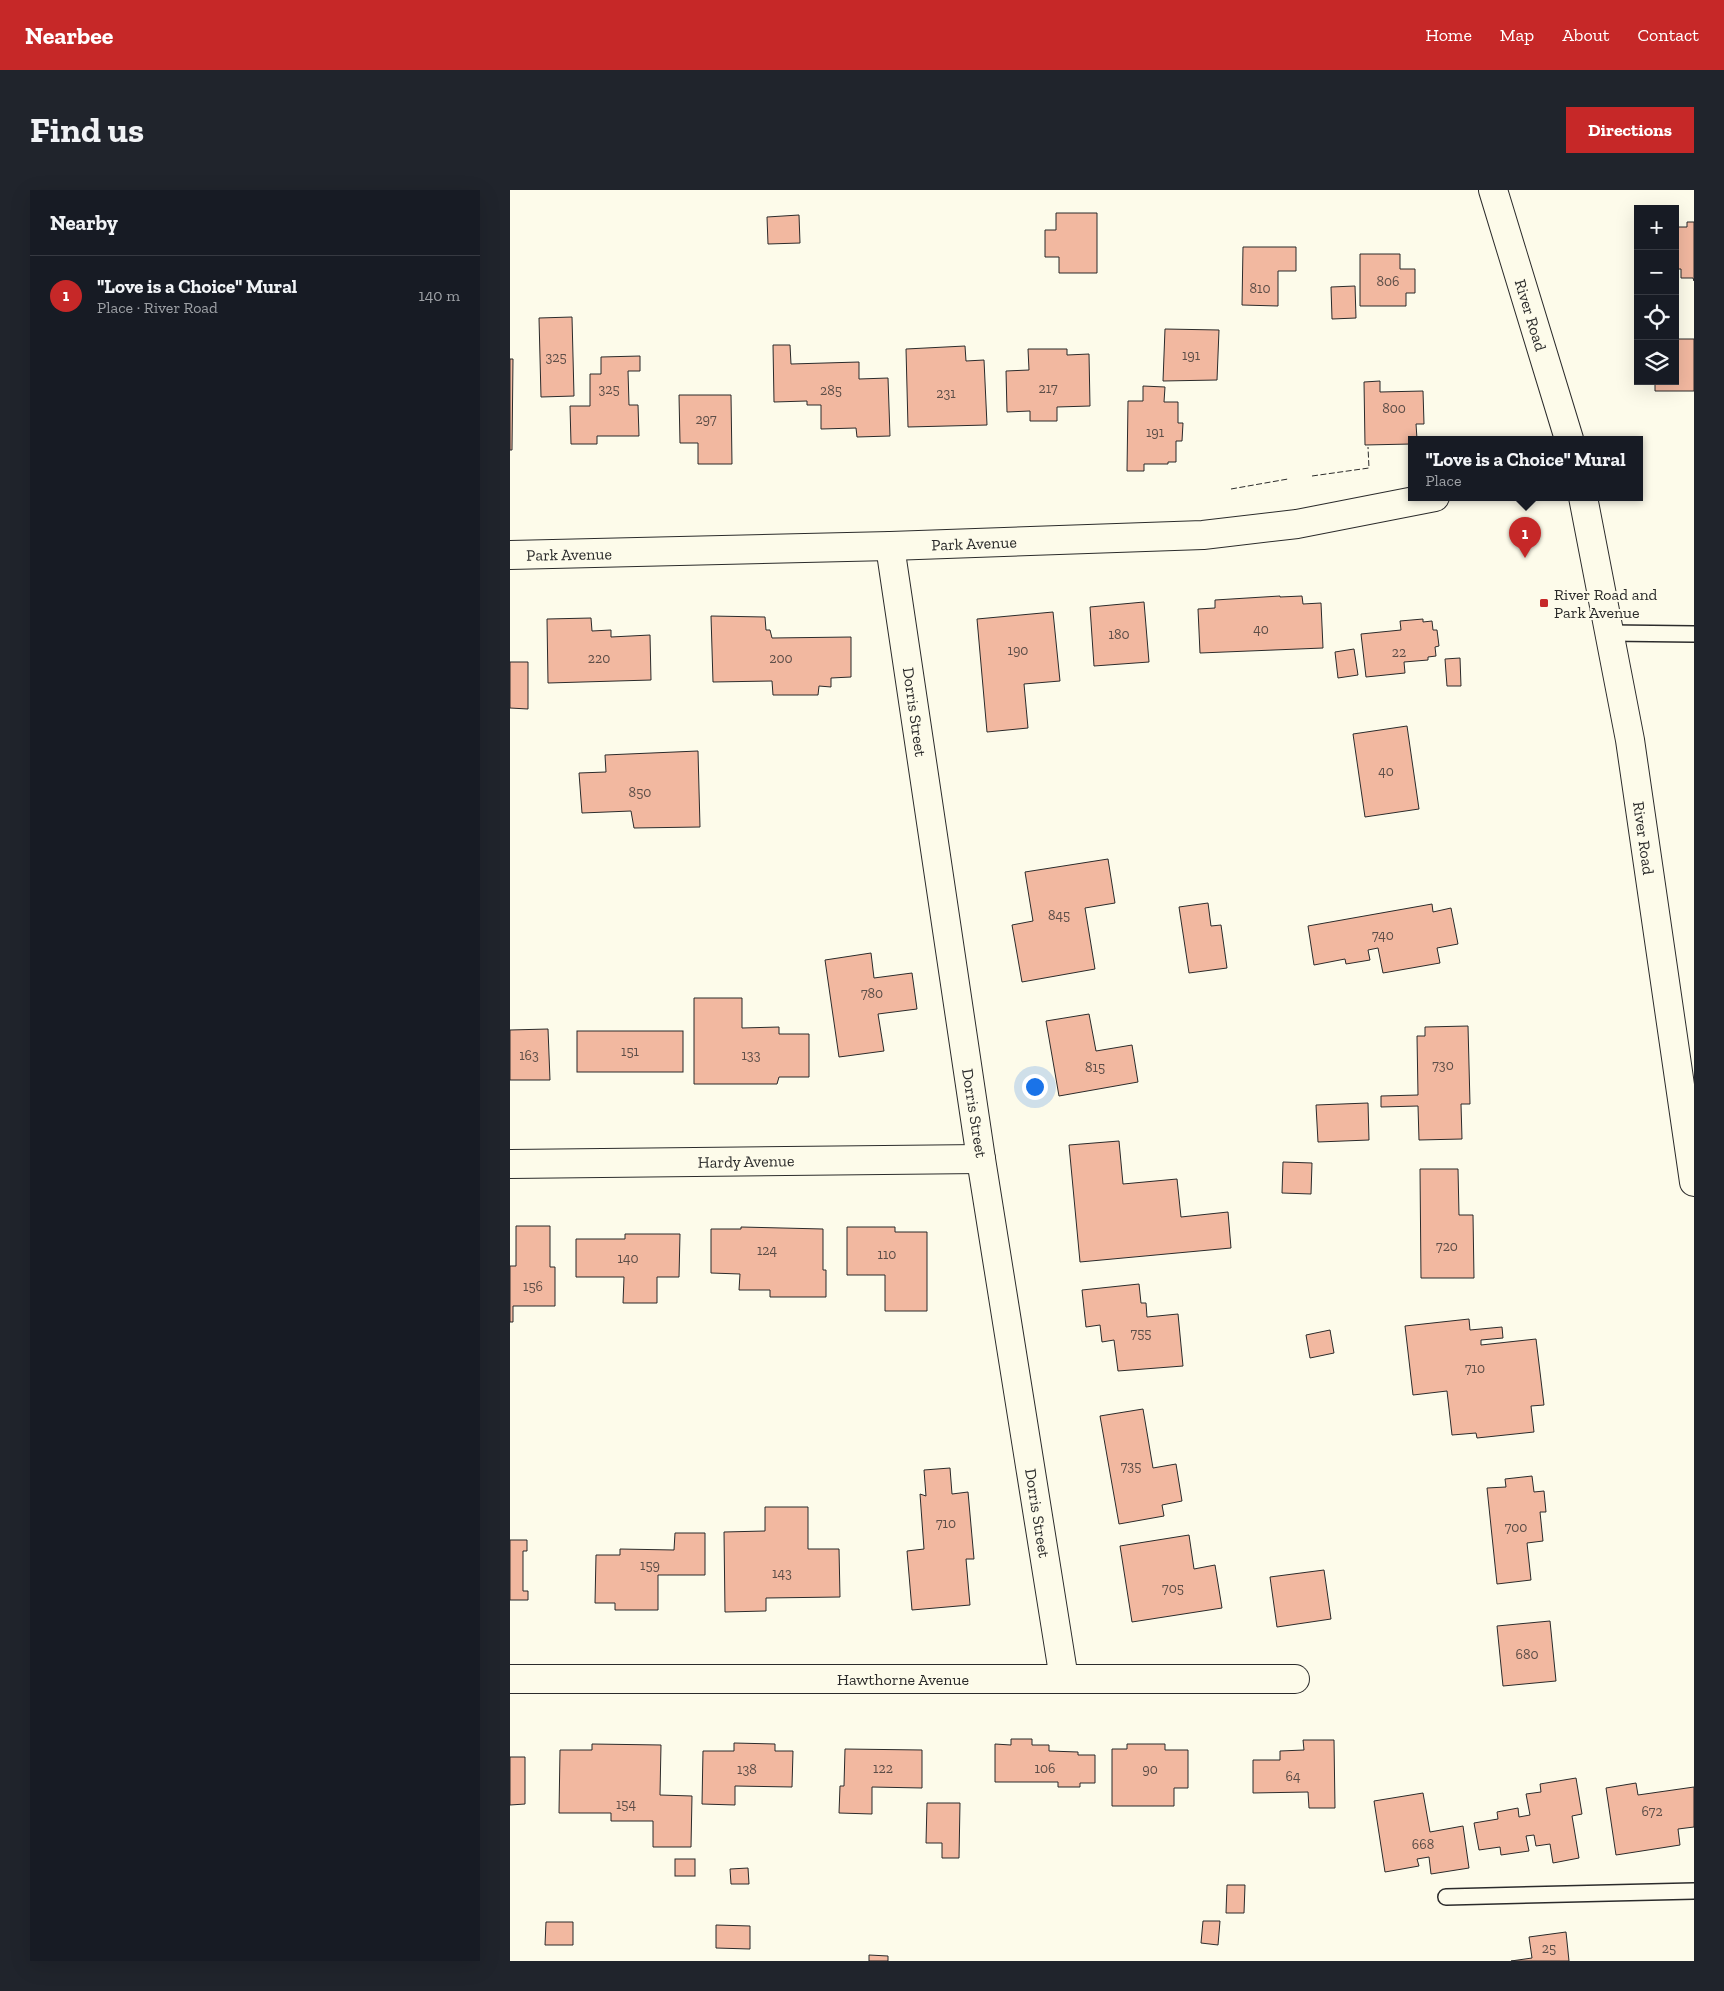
<!DOCTYPE html>
<meta charset="utf-8">
<style>
:root{--surface:#171b24;--page:#20242c;--text:#f1f3f6;--muted:#9ea1a6;--line:#363941;--accent:#c62828}
body{margin:0;font-family:"Zilla Slab",serif;background:var(--page);color:var(--text)}
.controls{position:absolute;right:15px;top:15px;display:grid;overflow:hidden;border-radius:0px;box-shadow:0 5px 20px #0002}
.controls button{width:45px;height:45px;display:grid;place-items:center;padding:0;border:0;border-bottom:1px solid var(--line);background:var(--surface);color:var(--text);font:25px sans-serif}
.you{position:absolute;left:524px;top:896px;width:18px;height:18px;margin:-12px;border:4px solid #fff;border-radius:50%;background:#1a73e8;box-shadow:0 0 0 8px #1a73e833}
.badge{display:grid;place-items:center;width:32px;height:32px;border-radius:50%;background:var(--accent);color:#fff;font-size:16px;font-weight:700}
.pin{position:absolute;translate:-50% -41px;filter:drop-shadow(0 1px 2px #0008)}
.pin::after{content:'';position:absolute;top:26px;width:18px;height:15px;background:inherit;clip-path:polygon(0 0,100% 0,50% 100%)}
.popup{position:absolute;left:898px;top:246px;width:235px;height:65px;box-sizing:border-box;display:grid;place-content:center;border-radius:0px;background:var(--surface);filter:drop-shadow(0 1px 4px #0005);font-size:16px;white-space:nowrap;color:var(--muted)}
.popup b{font-size:19px;color:var(--text)}
.popup::after{content:'';position:absolute;left:50%;top:100%;margin-left:-10px;border:10px solid transparent;border-top-color:var(--surface)}
.list{margin:0;padding:0;list-style:none}
h2{display:flex;justify-content:space-between;align-items:center;height:65px;margin:0;padding:0 20px;font-size:21px}
h2 small{font-size:16px;font-weight:400;color:var(--muted)}
.list li{display:grid;grid-template-columns:32px 1fr auto;gap:15px;align-items:center;box-sizing:border-box;height:80px;padding:0 20px;border-top:1px solid var(--line)}
.list b{display:block;font-size:19px;white-space:nowrap}
.list p{margin:0;font-size:16px;white-space:nowrap;color:var(--muted)}
.list em{font-size:16px;font-style:normal;color:var(--muted)}
.icon{flex:none;width:28px;height:28px;fill:none;stroke:currentColor;stroke-width:2;stroke-linecap:round;stroke-linejoin:round}
.map{position:relative;flex:none;width:1184px;height:1771px;overflow:hidden;border-radius:0px}
header{display:flex;align-items:center;gap:30px;box-sizing:border-box;height:70px;padding:0 25px;background:var(--accent);color:#fff}
header strong{font-size:24px}
nav{display:flex;gap:28px;margin-inline-start:auto;font-size:18px}
.intro{display:flex;align-items:center;justify-content:space-between;box-sizing:border-box;height:120px;padding:0 30px}
h1{margin:0;font-size:35px}
.button{padding:12px 22px;border-radius:0px;background:var(--accent);color:#fff;font-size:18px;font-weight:700}
main{display:flex;gap:30px;padding:0 30px}
aside{flex:1;background:var(--surface);border-radius:0px;box-shadow:0 5px 20px #0002}
.map>svg:first-child{display:block}
.building{fill:#f2b8a0;stroke:#2b2b2b}
.lines{fill:none;stroke-linecap:round;stroke-linejoin:round}
.service-casing{stroke:#2b2b2b;stroke-width:18}
.minor-casing{stroke:#2b2b2b;stroke-width:30}
.tertiary-casing{stroke:#2b2b2b;stroke-width:30}
.primary-casing{stroke:#2b2b2b;stroke-width:30}
.service{stroke:#fdfbea;stroke-width:15}
.minor{stroke:#fdfbea;stroke-width:28}
.tertiary{stroke:#fdfbea;stroke-width:28}
.primary{stroke:#fdfbea;stroke-width:28}
.fence{stroke:#2b2b2b;stroke-width:1;stroke-dasharray:6 2.5;stroke-linecap:butt}
.poi-dot{fill:#c62828;stroke:#fdfbea;stroke-width:2}
.labels{text-anchor:middle;stroke-width:4;stroke-linejoin:round;paint-order:stroke}
.number-label{font-size:14px;fill:#5d4e48}
.street-label{font-size:16px;fill:#2b2b2b;stroke:#fdfbea}
.poi-label{font-size:16px;fill:#2b2b2b;stroke:#fdfbea;text-anchor:start}
</style>
<header>
<strong>Nearbee</strong>
<nav><a>Home</a><a>Map</a><a>About</a><a>Contact</a></nav>
</header>
<div class="intro"><h1>Find us</h1><a class="button">Directions</a></div>
<main>
<aside>
<h2>Nearby<small></small></h2>
<ul class="list">
<li><span class="badge">1</span><div><b>&quot;Love is a Choice&quot; Mural</b><p>Place · River Road</p></div><em>140 m</em></li>
</ul>
</aside>
<div class="map">
<svg width="1184" height="1771" viewBox="0 0 1184 1771">
<rect width="100%" height="100%" fill="#fdfbea"/>
<g class="building">
<path d="M546,23H587V83H549V67H535V40H546Z"/>
<path d="M289,25L290,53L258,54L257,27Z"/>
<path d="M1177,32H1184V91L1183,88H1171V79H1167V37H1177Z"/>
<path d="M733,57H786V81H768V116L732,115Z"/>
<path d="M850,64H890V79H905V103H896V116H850Z"/>
<path d="M845,96L846,128L822,129L821,97Z"/>
<path d="M62,127L64,206L31,207L29,128Z"/>
<path d="M655,139L709,140L707,190L653,191Z"/>
<path d="M1165,149H1184V201H1145V191H1165Z"/>
<path d="M263,155H280L281,174L349,172V189L378,188L380,246L347,247L346,238L311,239V215H297V211L264,212Z"/>
<path d="M455,156L456,171L474,170L477,235L398,237L396,159Z"/>
<path d="M518,159H557V165L579,164L580,216L547,217V231H520V221L497,222L496,181L519,180Z"/>
<path d="M130,166V181H118L119,215H128L129,246H87V254H61L60,216H80V184H91V167Z"/>
<path d="M0,169H3L2,260H0Z"/>
<path d="M870,191V202L913,201L914,234H906L907,249H901V254L855,255L854,192Z"/>
<path d="M633,196L655,197L654,212H668V233H673L672,251H666V272H658V274H634V281H617L618,211H633Z"/>
<path d="M169,205H221L222,274H188V253H170Z"/>
<path d="M770,406V407L792,406L793,414L811,413L813,458L690,463L688,419L705,418V410Z"/>
<path d="M634,412L639,472L584,476L580,417Z"/>
<path d="M543,422L550,491L514,494L518,538L477,542L467,429Z"/>
<path d="M201,426L255,427L256,440H260L262,448L341,447V487L321,488V497L309,496L308,505H263L262,491L203,492Z"/>
<path d="M81,428L82,441L101,440V447L140,445L141,490L38,493L37,429Z"/>
<path d="M913,429V432L922,431L923,440H927L929,456L925,457L926,466L918,467V470L894,472L895,483L856,487L851,444L891,440L890,431Z"/>
<path d="M844,459L848,485L828,488L825,462Z"/>
<path d="M950,468L951,496H937L935,469Z"/>
<path d="M0,472H18V519L0,518Z"/>
<path d="M897,536L909,619L855,627L843,544Z"/>
<path d="M188,561L190,637L124,638L121,621L72,623L69,583L96,582L95,565Z"/>
<path d="M598,669L605,713L575,718L585,779L512,792L502,735L523,731L515,682Z"/>
<path d="M698,713L701,736L711,735L717,778L679,783L669,717Z"/>
<path d="M922,714L923,722L941,718L948,754L927,758L930,773L873,783L868,758L858,760L860,770L836,774L835,769L804,775L798,736Z"/>
<path d="M361,763L364,788L402,783L407,819L368,824L374,861L329,867L315,770Z"/>
<path d="M184,808H232V838L269,837V844H299V887H269L267,894H184Z"/>
<path d="M579,824L586,861L622,855L628,892L549,906L536,831Z"/>
<path d="M958,836L960,914H951L952,949L909,950L908,916L871,917V906L908,905L907,846H915V837Z"/>
<path d="M38,839L40,890H0V840Z"/>
<rect x="67" y="841" width="106" height="41"/>
<path d="M858,913L859,950L808,952L806,915Z"/>
<path d="M609,951L613,994L667,989L671,1027L718,1022L721,1058L570,1072L559,955Z"/>
<path d="M773,972L802,973L801,1004L772,1003Z"/>
<path d="M910,979H948L949,1025H963L964,1088H911Z"/>
<path d="M6,1036H40V1077H45V1116H3V1132H0V1076H6Z"/>
<path d="M231,1037L313,1039V1080H316V1107H260V1100H229L230,1084L201,1083V1039H231Z"/>
<path d="M337,1037H385V1042H417V1121H375V1085H337Z"/>
<path d="M115,1044H170L169,1087H147V1113H113L114,1087H66V1049H115Z"/>
<path d="M629,1094L631,1113H636L637,1127L668,1124L673,1176L608,1181L604,1150L592,1152L590,1135L576,1137L572,1100Z"/>
<path d="M959,1129L960,1140L992,1137L993,1148L971,1150V1155L1026,1149L1034,1215L1021,1216L1024,1242L967,1248L966,1243L942,1245L937,1201L903,1205L895,1136Z"/>
<path d="M820,1140L824,1163L800,1168L796,1145Z"/>
<path d="M633,1219L643,1278L666,1274L672,1311L652,1315L654,1326L609,1334L590,1226Z"/>
<path d="M440,1278L442,1304L458,1302L464,1369H456L460,1415L402,1420L397,1361L414,1359L410,1304L416,1306L414,1280Z"/>
<path d="M1022,1286L1024,1302L1034,1301L1036,1322H1030L1033,1351L1017,1353L1021,1390L987,1394L977,1298L996,1297L995,1289Z"/>
<path d="M255,1317H298V1359H329L330,1407L256,1408V1421L215,1422L214,1342L255,1341Z"/>
<path d="M165,1343H195V1385H148V1420H105V1413H85L86,1365H110V1359L164,1360Z"/>
<path d="M679,1345L684,1379L705,1375L712,1418L622,1432L610,1356Z"/>
<path d="M0,1350H17V1361H13V1401H18V1410H0Z"/>
<path d="M814,1380L821,1429L767,1437L760,1387Z"/>
<path d="M1040,1431L1046,1491L993,1496L987,1436Z"/>
<path d="M501,1549H522V1555H539V1561L568,1562V1565H585V1593H570V1597H548V1592H485V1554L501,1555Z"/>
<path d="M793,1550H824L825,1618H799L798,1602L743,1603V1570H770V1561L794,1560Z"/>
<path d="M224,1553L265,1554V1561H283L282,1597L225,1596V1615L192,1614L193,1561H224Z"/>
<path d="M82,1554L151,1555L150,1605L182,1606L181,1657H143V1631H101V1623H49L50,1560H82Z"/>
<path d="M617,1554H655V1560H678V1598H664V1616H602V1559H617Z"/>
<path d="M335,1559L412,1560V1598L362,1597V1624L329,1623L330,1596H334Z"/>
<path d="M0,1567H15V1614L0,1615Z"/>
<path d="M1066,1588L1072,1624L1062,1626L1069,1668L1043,1673L1040,1654L1026,1656L1024,1645L1016,1646L1019,1661L991,1665L990,1657L969,1660L964,1633L988,1629L987,1622L1008,1618L1009,1627L1020,1625L1016,1604L1031,1602L1030,1594Z"/>
<path d="M1126,1593L1128,1605L1184,1597V1637L1168,1639L1170,1655L1106,1665L1096,1598Z"/>
<path d="M913,1603L920,1642L953,1636L959,1678L921,1684L919,1667L907,1669L909,1676L875,1682L864,1611Z"/>
<path d="M417,1613H450L449,1668H432V1653H416Z"/>
<rect x="165" y="1669" width="20" height="17"/>
<path d="M238,1678L239,1694H221L220,1679Z"/>
<path d="M717,1695H735L734,1723H716Z"/>
<path d="M693,1731H710L708,1755L691,1753Z"/>
<path d="M36,1732H63V1755H35Z"/>
<path d="M206,1735L240,1736V1759L206,1758Z"/>
<path d="M1056,1742L1059,1771H1001L1022,1768L1019,1747Z"/>
<path d="M359,1765L378,1766V1771H359Z"/>
</g>
<g class="lines">
<defs>
<g id="service">
<path d="M1099,443L1184,444"/>
<path d="M936,1707L1184,1701"/>
</g>
<g id="minor">
<path d="M380,356L471,969L554,1489"/>
<path d="M0,974L471,969"/>
<path d="M0,1489H785"/>
</g>
<path id="tertiary" d="M0,365L380,356L693,345L787,334L925,307"/>
<g id="primary">
<path d="M983,0L1059,249"/>
<path d="M1073,307L1120,550L1184,992"/>
</g>
</defs>
<use href="#service" class="service-casing"/>
<use href="#minor" class="minor-casing"/>
<use href="#tertiary" class="tertiary-casing"/>
<use href="#primary" class="primary-casing"/>
<use href="#service" class="service"/>
<use href="#minor" class="minor"/>
<use href="#tertiary" class="tertiary"/>
<use href="#primary" class="primary"/>
<g class="fence">
<path d="M802,286L859,278L858,257"/>
<path d="M721,299L778,289"/>
</g>
</g>
<rect class="poi-dot" x="1029" y="408" width="10" height="10" rx="2.5"/>
<g class="labels">
<g class="number-label">
<text x="878" y="96">806</text>
<text x="750" y="103">810</text>
<text x="681" y="170">191</text>
<text x="46" y="172">325</text>
<text x="538" y="203">217</text>
<text x="99" y="204">325</text>
<text x="321" y="205">285</text>
<text x="436" y="208">231</text>
<text x="884" y="223">800</text>
<text x="196" y="234">297</text>
<text x="645" y="247">191</text>
<text x="751" y="444">40</text>
<text x="609" y="449">180</text>
<text x="508" y="465">190</text>
<text x="889" y="467">22</text>
<text x="89" y="473">220</text>
<text x="271" y="473">200</text>
<text x="876" y="586">40</text>
<text x="130" y="607">850</text>
<text x="549" y="730">845</text>
<text x="873" y="750">740</text>
<text x="362" y="808">780</text>
<text x="120" y="866">151</text>
<text x="19" y="870">163</text>
<text x="241" y="870">133</text>
<text x="933" y="880">730</text>
<text x="585" y="882">815</text>
<text x="937" y="1061">720</text>
<text x="257" y="1065">124</text>
<text x="377" y="1069">110</text>
<text x="118" y="1073">140</text>
<text x="23" y="1101">156</text>
<text x="631" y="1148">755</text>
<text x="965" y="1183">710</text>
<text x="621" y="1281">735</text>
<text x="436" y="1338">710</text>
<text x="1006" y="1342">700</text>
<text x="140" y="1380">159</text>
<text x="272" y="1388">143</text>
<text x="663" y="1403">705</text>
<text x="1017" y="1469">680</text>
<text x="373" y="1583">122</text>
<text x="535" y="1583">106</text>
<text x="237" y="1584">138</text>
<text x="640" y="1584">90</text>
<text x="783" y="1591">64</text>
<text x="116" y="1619">154</text>
<text x="1142" y="1626">672</text>
<text x="913" y="1659">668</text>
<text x="1039" y="1763">25</text>
</g>
<g class="street-label">
<text transform="translate(1021 125) rotate(73)" y="6">River Road</text>
<text transform="translate(464 353) rotate(-2)" y="6">Park Avenue</text>
<text transform="translate(59 364) rotate(-1)" y="6">Park Avenue</text>
<text transform="translate(405 522) rotate(82)" y="6">Dorris Street</text>
<text transform="translate(1134 648) rotate(82)" y="6">River Road</text>
<text transform="translate(465 923) rotate(81)" y="6">Dorris Street</text>
<text transform="translate(236 971) rotate(-1)" y="6">Hardy Avenue</text>
<text transform="translate(528 1323) rotate(81)" y="6">Dorris Street</text>
<text x="393" y="1495">Hawthorne Avenue</text>
</g>
<g class="poi-label">
<text x="1044" y="410">River Road and<tspan x="1044" dy="18">Park Avenue</tspan></text>
</g>
</g>
</svg>
<div class="controls">
<button>+</button>
<button>−</button>
<button><svg class="icon" aria-label="locate" viewBox="0 0 24 24"><circle cx="12" cy="12" r="6"/><path d="M12 2v4M12 18v4M2 12h4M18 12h4"/></svg></button>
<button><svg class="icon" aria-label="layers" viewBox="0 0 24 24"><path d="M12 4l9 5-9 5-9-5zM3 14l9 5 9-5"/></svg></button>
</div>
<div class="you"></div>
<div class="pin badge" style="left:1015px;top:368px">1</div>
<div class="popup"><b>&quot;Love is a Choice&quot; Mural</b>Place</div>
</div>
</main>
